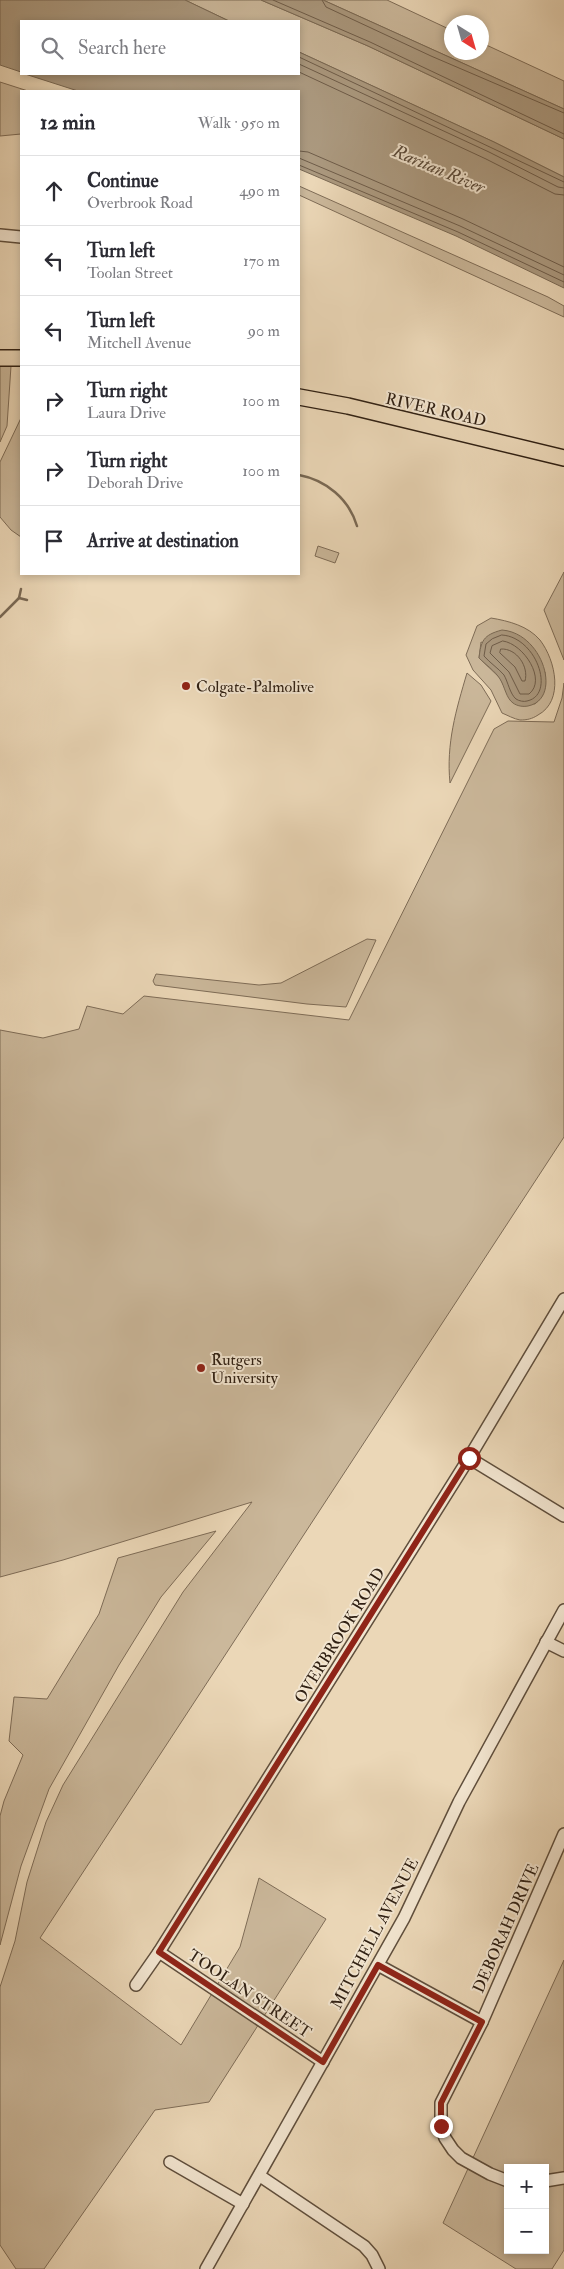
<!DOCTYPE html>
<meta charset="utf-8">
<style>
:root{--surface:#fff;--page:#f7f7f7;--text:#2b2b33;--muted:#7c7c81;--line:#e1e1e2}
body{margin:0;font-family:"IM FELL Double Pica",serif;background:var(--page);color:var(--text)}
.controls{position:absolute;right:15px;bottom:15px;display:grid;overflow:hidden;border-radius:0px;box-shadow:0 2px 8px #0003}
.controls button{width:45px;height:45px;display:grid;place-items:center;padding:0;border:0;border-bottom:1px solid var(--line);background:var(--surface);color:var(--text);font:25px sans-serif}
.compass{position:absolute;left:444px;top:15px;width:45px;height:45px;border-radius:50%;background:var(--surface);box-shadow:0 2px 8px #0003;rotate:143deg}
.stop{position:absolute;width:15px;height:15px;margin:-11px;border:4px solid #8f2418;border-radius:50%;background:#fff}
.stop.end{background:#8f2418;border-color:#fff;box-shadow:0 1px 5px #0008}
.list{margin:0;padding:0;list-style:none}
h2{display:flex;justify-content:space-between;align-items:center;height:65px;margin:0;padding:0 20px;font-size:21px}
h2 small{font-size:16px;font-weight:400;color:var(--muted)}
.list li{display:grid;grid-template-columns:32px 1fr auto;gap:15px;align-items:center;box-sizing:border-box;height:70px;padding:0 20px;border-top:1px solid var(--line)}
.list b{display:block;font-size:19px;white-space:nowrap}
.list p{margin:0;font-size:16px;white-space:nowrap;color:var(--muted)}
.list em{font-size:16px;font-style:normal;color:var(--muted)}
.icon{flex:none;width:28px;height:28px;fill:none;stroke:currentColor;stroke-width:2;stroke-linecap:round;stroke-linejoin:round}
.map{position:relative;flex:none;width:564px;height:2269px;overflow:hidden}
.search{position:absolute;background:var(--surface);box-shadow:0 2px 8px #0003;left:20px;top:20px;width:280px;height:55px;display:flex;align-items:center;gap:12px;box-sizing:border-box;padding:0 18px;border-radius:0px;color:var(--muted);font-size:19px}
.panel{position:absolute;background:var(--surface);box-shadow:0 2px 8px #0003;left:20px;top:90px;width:280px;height:485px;border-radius:0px}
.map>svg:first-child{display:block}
.green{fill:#cbb89b;stroke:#7e6c57;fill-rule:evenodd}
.water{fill:#ab997f;stroke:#7a6954}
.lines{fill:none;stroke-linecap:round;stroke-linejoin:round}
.shore{stroke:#6e5c49;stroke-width:1}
.stream{stroke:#7a6954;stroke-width:2.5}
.minor-casing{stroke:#5f4e3c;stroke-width:14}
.major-casing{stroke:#302013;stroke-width:18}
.minor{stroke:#f2e5d0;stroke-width:11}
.major{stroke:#ebd7b7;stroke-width:15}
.route{stroke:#8f2418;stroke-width:6}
.poi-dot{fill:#8f2418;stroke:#f2e5d0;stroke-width:2}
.labels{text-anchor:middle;stroke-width:4;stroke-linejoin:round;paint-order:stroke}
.street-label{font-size:16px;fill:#302013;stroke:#f2e5d0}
.poi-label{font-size:16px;fill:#302013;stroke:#f2e5d0;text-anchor:start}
.water-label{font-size:18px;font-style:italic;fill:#5b4a39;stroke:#f2e5d0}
</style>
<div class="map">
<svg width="564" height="2269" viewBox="0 0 564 2269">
<rect width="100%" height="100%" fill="#ebd7b7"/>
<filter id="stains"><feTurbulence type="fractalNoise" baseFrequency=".004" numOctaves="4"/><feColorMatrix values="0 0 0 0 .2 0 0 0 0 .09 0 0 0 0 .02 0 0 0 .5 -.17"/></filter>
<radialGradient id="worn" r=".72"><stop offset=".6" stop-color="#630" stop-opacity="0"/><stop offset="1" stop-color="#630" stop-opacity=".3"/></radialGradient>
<g class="green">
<path d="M185,0H261L368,46L564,139V177L494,142L299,52V21H229Z"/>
<path d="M323,0H387L451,30L452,52H482V43L564,81V109Z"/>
<path d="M0,82L28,91H21V134L0,136Z"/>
<path d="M299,186L548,297L564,306V317L299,195Z"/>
<path d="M0,366H11L7,426L0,442Z"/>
<path d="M21,418V537L11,530L0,517V462Z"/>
<path d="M318,546L339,553L335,563L315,556Z"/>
<path d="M564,572V660L544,610Z"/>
<path d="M491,618C509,621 528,626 540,640C556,661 564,701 538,715C532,719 527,720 520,720C514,719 507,715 502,713L491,690L473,670L466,655L477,626ZM481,642L545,672C546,685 546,695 535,704L511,701L500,678L479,658Z"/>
<path d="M467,673L481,685L491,701L450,783C446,744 456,710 467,673Z"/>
<path d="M564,683V1137L40,1938L181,2045L240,1947L259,1878L326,1919L209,2102L155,2110L44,2269H16L0,2245V1987L15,1941L27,1882L46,1822L63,1785L183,1592L252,1502L63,1560L0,1577V1030L43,1038L79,1029L87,1006L123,1014L144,996L349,1020L494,729L508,721L554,722L562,698Z"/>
<path d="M367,939L376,940L346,1007L307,1004L155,985L153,981L156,974L259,985L281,983Z"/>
<path d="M216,1531L161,1597L119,1665L49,1789L21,1866L0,1945V1816L4,1801L23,1755L9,1741L14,1697L47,1699L99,1614L118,1558Z"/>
<path d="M564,1960V2250L552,2269H516L443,2223ZM508,2168H545V2250H508Z"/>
</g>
<g class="water">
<path d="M0,0H185L229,21H21V72L0,65Z"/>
<path d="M261,0H323L564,109V139L368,46Z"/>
<path d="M299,52L494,142L564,177V288L456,236L299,169V91H78L25,74H299Z"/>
<path d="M502,630C543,633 563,699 528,706C523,707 517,706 513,703C506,698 505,687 500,679C495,671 485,664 479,658C481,641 483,635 502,630Z"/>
</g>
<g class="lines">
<g class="shore">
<path d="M273,0L370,42L564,134"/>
<path d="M322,0L326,7L431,56L564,113"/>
<path d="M299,57L564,182"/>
<path d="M299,64L489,152L558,187L564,188"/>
<path d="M299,72L486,159L555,194L564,195"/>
<path d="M299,151L308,152L463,219L564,267"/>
<path d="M299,158L460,226L564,275"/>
<path d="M299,165L458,232L564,282"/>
<path d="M502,635C537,637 556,695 527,701C524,702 519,701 516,699C510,694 508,682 504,675C498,668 490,663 484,656L486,644L492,639Z"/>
<path d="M503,641C524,644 547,680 529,694H520L509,672L490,653L492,646Z"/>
<path d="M501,649C517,648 529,667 525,681H522L515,667L500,653Z"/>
</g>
<g class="stream">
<path d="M299,475C326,480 349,499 357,526"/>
<path d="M19,598L27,600"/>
<path d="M0,617L19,598L21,589"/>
</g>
<defs>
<g id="minor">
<path d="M0,235L21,237"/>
<path d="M469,1458L564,1516"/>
<path d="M546,1642L564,1651"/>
<path d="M159,1952L323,2062"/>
<path d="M378,1965L482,2022"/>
<path d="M136,1985L159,1952L469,1458L564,1299"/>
<path d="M170,2162L243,2204"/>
<path d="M260,2176L364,2246L372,2255L379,2269"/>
<path d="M508,2181L490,2174L461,2158L453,2150L445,2138L441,2126V2103L482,2022L564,1834"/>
<path d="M545,2181L564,2178"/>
<path d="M206,2269L404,1918L459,1802L564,1610"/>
</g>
<g id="major">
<path d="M0,358H21"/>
<path d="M299,397L348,406L564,458"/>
</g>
</defs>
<use href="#minor" class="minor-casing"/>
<use href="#major" class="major-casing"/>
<use href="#minor" class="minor"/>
<use href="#major" class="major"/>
</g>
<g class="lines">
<path class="route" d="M441,2126V2103L482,2022L378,1965L323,2062L159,1952L469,1458"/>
</g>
<g class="poi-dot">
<circle cx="186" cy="686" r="5"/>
<circle cx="201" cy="1368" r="5"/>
</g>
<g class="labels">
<g class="street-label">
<text transform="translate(436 409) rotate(13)" y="6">RIVER ROAD</text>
<text transform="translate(339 1635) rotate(-58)" y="6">OVERBROOK ROAD</text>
<text transform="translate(505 1928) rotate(-66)" y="6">DEBORAH DRIVE</text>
<text transform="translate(374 1933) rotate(-62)" y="6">MITCHELL AVENUE</text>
<text transform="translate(250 1993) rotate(34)" y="6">TOOLAN STREET</text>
</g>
<g class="poi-label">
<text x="196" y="692">Colgate-Palmolive</text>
<text x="211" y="1365">Rutgers<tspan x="211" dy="18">University</tspan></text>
</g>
<g class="water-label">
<text transform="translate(439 169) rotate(23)" y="6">Raritan River</text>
</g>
</g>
<rect width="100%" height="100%" filter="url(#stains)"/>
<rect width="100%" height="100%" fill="url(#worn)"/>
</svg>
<div class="controls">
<button>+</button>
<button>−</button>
</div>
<svg class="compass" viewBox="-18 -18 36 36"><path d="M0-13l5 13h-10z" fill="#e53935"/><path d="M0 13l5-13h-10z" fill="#7c7c81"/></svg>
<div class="stop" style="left:469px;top:1458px"></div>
<div class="stop end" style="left:441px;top:2126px"></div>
<div class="search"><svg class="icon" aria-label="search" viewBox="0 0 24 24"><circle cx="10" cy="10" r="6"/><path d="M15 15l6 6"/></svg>Search here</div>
<section class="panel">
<h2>12 min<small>Walk · 950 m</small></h2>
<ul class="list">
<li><svg class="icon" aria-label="ahead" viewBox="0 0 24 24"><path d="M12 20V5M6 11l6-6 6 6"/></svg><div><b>Continue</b><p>Overbrook Road</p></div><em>490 m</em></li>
<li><svg class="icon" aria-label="left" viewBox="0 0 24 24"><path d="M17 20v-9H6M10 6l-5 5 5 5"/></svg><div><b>Turn left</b><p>Toolan Street</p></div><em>170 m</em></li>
<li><svg class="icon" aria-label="left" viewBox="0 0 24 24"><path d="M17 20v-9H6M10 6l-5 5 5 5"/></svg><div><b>Turn left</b><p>Mitchell Avenue</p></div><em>90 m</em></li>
<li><svg class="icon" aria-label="right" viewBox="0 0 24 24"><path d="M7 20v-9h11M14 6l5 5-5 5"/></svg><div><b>Turn right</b><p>Laura Drive</p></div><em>100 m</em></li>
<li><svg class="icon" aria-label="right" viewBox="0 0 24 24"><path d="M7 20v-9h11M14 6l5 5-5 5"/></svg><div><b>Turn right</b><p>Deborah Drive</p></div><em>100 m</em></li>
<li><svg class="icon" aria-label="arrive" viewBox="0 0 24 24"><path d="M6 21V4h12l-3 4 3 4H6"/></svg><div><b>Arrive at destination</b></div></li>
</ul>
</section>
</div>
